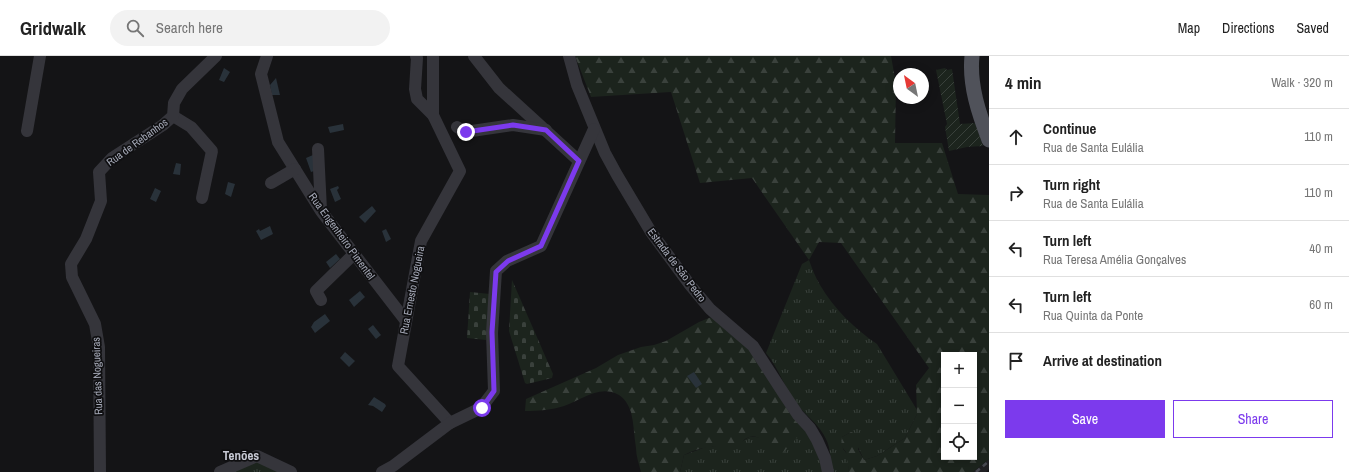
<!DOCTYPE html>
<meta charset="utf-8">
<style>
:root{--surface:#fff;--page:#f2f2f2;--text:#222;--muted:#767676;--line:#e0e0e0;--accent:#7c3aed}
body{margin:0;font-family:"Archivo Narrow",sans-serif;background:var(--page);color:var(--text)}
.controls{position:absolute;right:12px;bottom:12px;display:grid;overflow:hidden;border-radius:0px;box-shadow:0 2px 10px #0003}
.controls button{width:36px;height:36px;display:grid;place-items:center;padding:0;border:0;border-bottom:1px solid var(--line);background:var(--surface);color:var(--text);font:20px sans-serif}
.compass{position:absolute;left:893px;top:12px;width:36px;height:36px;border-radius:50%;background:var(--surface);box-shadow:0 2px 10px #0003;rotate:327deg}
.stop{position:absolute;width:12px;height:12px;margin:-9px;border:3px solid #7c3aed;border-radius:50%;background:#fff}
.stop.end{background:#7c3aed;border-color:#fff;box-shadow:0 1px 4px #0008}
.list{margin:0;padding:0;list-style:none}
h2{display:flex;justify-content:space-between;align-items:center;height:52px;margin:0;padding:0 16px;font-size:17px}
h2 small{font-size:13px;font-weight:400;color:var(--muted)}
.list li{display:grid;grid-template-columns:26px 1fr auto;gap:12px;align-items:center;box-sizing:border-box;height:56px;padding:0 16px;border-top:1px solid var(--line)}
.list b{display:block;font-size:15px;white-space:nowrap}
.list p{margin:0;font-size:13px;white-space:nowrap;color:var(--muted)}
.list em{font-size:13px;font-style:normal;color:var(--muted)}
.actions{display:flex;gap:8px;padding:12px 16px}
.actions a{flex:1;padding:9px 0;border:1px solid var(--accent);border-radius:0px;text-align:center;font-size:14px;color:var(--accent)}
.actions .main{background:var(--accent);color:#fff}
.icon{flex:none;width:22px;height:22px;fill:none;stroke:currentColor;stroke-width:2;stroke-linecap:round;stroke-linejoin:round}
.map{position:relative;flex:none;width:989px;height:416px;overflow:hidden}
header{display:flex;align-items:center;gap:24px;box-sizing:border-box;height:56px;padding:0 20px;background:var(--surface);border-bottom:1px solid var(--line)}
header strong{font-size:19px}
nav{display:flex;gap:22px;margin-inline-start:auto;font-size:14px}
.search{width:280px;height:36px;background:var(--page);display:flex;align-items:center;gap:10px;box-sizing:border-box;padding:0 14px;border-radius:22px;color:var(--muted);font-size:15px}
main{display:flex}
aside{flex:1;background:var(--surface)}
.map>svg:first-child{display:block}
.built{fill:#202023}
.grass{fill:url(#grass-tufts)}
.forest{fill:url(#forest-firs);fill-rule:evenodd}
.cemetery{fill:url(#cemetery-stones)}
.garden{fill:url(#garden-furrows)}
.water{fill:#29323a}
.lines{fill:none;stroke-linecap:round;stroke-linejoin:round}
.minor{stroke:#35353b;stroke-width:12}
.major{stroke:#50525a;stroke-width:15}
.rail{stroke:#474950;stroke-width:2.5;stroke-dasharray:5 4;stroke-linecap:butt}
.route{stroke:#7c3aed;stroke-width:5}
.labels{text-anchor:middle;stroke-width:3.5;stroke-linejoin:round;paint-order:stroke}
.street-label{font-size:11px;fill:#a5a9b7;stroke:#0f0f11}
.quarter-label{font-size:13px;font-weight:bold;fill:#c6c8d3;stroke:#0f0f11}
</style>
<header>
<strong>Gridwalk</strong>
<div class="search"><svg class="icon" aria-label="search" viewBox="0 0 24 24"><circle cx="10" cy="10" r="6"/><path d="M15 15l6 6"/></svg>Search here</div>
<nav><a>Map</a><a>Directions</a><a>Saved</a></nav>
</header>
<main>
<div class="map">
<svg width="989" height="416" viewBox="0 0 989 416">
<defs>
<pattern id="grass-tufts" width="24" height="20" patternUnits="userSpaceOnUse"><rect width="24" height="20" fill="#1c241d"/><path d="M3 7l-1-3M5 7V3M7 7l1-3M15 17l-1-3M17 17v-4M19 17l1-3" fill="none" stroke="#3a413c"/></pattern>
<pattern id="forest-firs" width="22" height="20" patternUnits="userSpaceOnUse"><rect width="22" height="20" fill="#1c241d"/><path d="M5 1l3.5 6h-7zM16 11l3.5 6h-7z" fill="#3a413c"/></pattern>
<pattern id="cemetery-stones" width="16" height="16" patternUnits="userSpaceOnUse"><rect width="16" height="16" fill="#1c241d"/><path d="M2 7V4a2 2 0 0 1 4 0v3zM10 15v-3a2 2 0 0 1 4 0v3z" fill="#3a413c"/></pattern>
<pattern id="garden-furrows" width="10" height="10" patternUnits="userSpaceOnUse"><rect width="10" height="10" fill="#1c241d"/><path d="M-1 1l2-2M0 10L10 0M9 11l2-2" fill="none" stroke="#3a413c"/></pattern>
</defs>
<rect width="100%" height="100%" fill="#141416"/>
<path class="built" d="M989,403V413L986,416H973Z"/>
<g class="grass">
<path d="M809,204C812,212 815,221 820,229C834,253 855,273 877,288L917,354V358L905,382L877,400L864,404L851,376L842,381L843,393C850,399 848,408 849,416H833C830,405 831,393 826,383C820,369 805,359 796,347C784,331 779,312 766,297L802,208Z"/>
<path d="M805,373L813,383L824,416H680L684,399L706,391L718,390L741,386L749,381H756L762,382Z"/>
<path d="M258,401L291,416H230Z"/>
</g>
<g class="forest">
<path d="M575,0H891L896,28L895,87H942L958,138L989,139V403L973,416H849L846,396C841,391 841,388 842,381L851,376L856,378L859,387L858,393L864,404L877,400L905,382L917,358L916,329L929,312L841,187L819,186L809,204L752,122L700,127L671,36L591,41ZM944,299H974V401H944Z"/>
<path d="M714,260L754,296L805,373L780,400C766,387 753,368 737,392C714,390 705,389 684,399L680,416H641C639,408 636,400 636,392C634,380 634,368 631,356C628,348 625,343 619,339C599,328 582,344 564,350C552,354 538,355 525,355L526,343L596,312L618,299L641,291L654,289L666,285L699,266Z"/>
</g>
<g class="cemetery">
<path d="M512,224L553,318L552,322L527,328L525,327L509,275Z"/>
<path d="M470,236L490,238L486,284L467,282Z"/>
</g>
<path class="garden" d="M945,12L947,14L952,13L960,68L975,67L983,90L967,91L949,95L945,71L947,68L936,14Z"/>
<g class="water">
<path d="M224,12L230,16L224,26L219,24Z"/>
<path d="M276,22L280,39H272L270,29Z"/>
<path d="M343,68L344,74L330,77L328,71Z"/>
<path d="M313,99L317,114L311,116L306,102Z"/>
<path d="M176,107L181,108L180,119L173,118Z"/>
<path d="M228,126L235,128L231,141L225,138Z"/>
<path d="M338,130L339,132L337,134L341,143L335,146L330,133Z"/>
<path d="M155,132L161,135L156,146L150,143Z"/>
<path d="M372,150L376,155L365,167L359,161Z"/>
<path d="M270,170L273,178L261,184L256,175L259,173L260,175Z"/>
<path d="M386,173L391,183L386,186L382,175Z"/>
<path d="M336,198L340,203L330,212L326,206Z"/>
<path d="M360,235L365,241L354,251L349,244Z"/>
<path d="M325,258L330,265L315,277L311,271L314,266Z"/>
<path d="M373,269L381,279L376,283L368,273Z"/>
<path d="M345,296L355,305L349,311L340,302Z"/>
<path d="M694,316L702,328L696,332L687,320Z"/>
<path d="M374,341L385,348L386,350L382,356L373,350L368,349Z"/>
</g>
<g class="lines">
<g class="minor">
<path d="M267,0L261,18L278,86L321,155L406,265"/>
<path d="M416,0L417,2L415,33L417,43L433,59"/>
<path d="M433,0V59L460,115L421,185L398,310L450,367"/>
<path d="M474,0L499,32L579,105"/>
<path d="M569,0L577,29L605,97L617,119L651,176L690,229L710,253L753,290L784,338L798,359L810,372L817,384L825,402L828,416"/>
<path d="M173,60L191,71L212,95L202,142"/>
<path d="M457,71L465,76L513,69L546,74"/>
<path d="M27,75L40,0"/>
<path d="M318,93L321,154"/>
<path d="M271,127L295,113"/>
<path d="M321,244L316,235L354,198"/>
<path d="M100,416L99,291L95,268L72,221L71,208L86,183L101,145L99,116L112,102L163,69L173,60L174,47L182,33L216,0"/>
<path d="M220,416L257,400L291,416"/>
<path d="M382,416L393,410L450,367L481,352L494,335L492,277L496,215L507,205L541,190L594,73"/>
</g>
<path class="major" d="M972,0C969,29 979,58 989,84"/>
<path class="rail" d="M976,416L989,405"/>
</g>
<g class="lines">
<path class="route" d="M466,76L513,69L546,74L579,105L541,190L508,205L496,216L492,276L494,335L482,352"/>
</g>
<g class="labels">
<g class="street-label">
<text transform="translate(137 86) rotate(-36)" y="4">Rua de Rebanhos</text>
<text transform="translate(342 180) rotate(54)" y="4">Rua Engenheiro Pimentel</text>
<text transform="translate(677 209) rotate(53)" y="4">Estrada de São Pedro</text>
<text transform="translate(412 234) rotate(-79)" y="4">Rua Ernesto Nogueira</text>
<text transform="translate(97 320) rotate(-92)" y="4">Rua das Nogueiras</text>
</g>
<g class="quarter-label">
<text x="241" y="404">Tenões</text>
</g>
</g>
</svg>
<div class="controls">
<button>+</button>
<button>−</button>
<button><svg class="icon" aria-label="locate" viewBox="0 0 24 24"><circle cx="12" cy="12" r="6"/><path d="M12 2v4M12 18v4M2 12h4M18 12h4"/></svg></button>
</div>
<svg class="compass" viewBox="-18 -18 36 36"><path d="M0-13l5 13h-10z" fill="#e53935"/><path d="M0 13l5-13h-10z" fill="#767676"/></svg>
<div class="stop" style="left:482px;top:352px"></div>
<div class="stop end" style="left:466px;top:76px"></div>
</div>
<aside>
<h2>4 min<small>Walk · 320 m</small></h2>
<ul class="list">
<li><svg class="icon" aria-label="ahead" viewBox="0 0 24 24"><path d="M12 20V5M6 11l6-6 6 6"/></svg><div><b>Continue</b><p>Rua de Santa Eulália</p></div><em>110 m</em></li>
<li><svg class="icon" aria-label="right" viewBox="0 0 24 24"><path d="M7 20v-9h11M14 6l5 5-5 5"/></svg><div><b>Turn right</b><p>Rua de Santa Eulália</p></div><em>110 m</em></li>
<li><svg class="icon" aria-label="left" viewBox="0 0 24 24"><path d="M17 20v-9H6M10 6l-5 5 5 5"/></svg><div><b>Turn left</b><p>Rua Teresa Amélia Gonçalves</p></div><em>40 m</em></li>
<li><svg class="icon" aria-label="left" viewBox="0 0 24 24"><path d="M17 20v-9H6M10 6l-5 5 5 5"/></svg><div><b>Turn left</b><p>Rua Quinta da Ponte</p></div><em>60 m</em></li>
<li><svg class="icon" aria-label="arrive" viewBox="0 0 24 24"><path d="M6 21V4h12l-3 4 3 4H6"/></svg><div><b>Arrive at destination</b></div></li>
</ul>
<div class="actions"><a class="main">Save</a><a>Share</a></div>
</aside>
</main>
